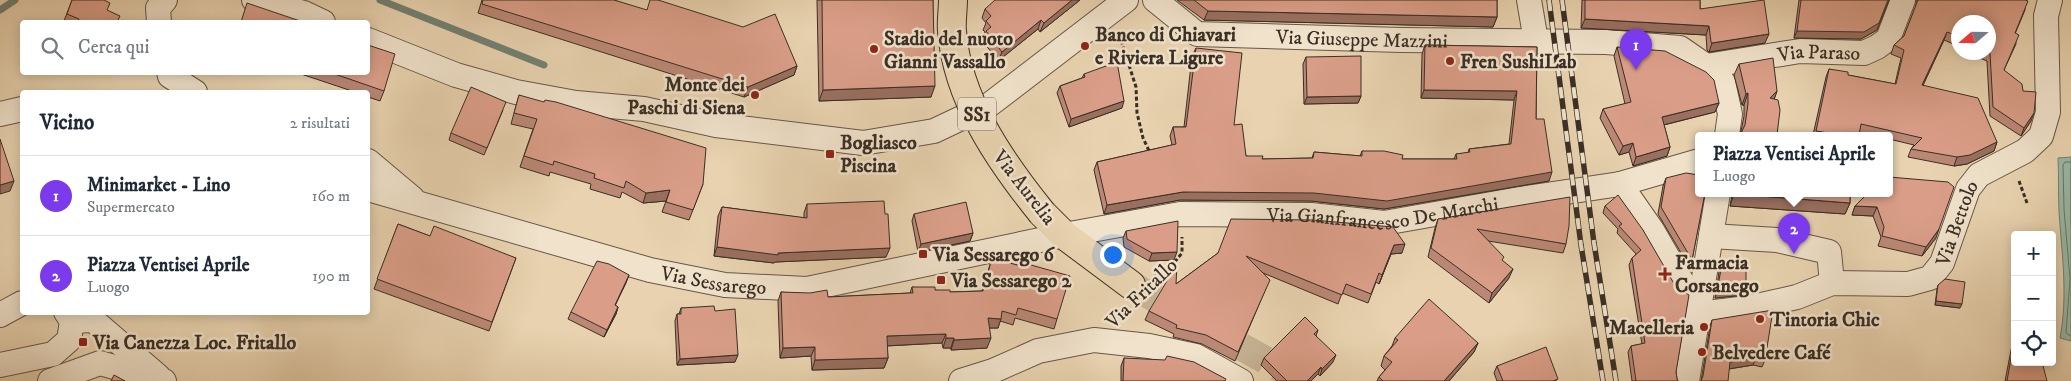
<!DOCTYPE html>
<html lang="it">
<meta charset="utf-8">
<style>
:root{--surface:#fff;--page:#f6f6f7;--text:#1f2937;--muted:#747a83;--line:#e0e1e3;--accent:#7c3aed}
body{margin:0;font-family:"IM FELL DW Pica",serif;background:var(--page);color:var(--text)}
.controls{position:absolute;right:15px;bottom:15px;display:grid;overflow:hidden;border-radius:5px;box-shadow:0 2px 12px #0003}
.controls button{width:45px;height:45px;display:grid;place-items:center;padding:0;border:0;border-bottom:1px solid var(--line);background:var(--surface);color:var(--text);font:25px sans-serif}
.compass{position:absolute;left:1951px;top:15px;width:45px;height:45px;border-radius:50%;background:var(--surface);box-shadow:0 2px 12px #0003;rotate:250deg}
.you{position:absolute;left:1112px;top:254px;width:18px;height:18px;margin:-12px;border:4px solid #fff;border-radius:50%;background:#1a73e8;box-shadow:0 0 0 8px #1a73e833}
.badge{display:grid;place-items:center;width:32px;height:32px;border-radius:50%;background:var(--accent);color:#fff;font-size:16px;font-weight:700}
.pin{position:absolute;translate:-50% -41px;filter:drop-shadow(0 1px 2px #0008)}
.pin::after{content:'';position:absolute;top:26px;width:18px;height:15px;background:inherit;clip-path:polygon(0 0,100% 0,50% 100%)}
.popup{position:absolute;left:1695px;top:132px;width:198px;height:65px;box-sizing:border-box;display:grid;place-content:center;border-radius:5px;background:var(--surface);filter:drop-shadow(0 1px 4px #0005);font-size:16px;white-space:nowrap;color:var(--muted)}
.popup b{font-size:19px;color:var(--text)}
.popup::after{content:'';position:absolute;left:50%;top:100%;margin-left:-10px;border:10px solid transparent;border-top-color:var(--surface)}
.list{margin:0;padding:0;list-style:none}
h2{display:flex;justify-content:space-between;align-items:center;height:65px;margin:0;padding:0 20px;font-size:21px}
h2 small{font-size:16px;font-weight:400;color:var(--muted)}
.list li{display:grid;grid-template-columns:32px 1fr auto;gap:15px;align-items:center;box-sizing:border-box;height:80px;padding:0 20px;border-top:1px solid var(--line)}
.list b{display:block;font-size:19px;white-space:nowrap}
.list p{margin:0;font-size:16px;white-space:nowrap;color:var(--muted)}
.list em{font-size:16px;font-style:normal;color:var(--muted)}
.icon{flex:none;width:28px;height:28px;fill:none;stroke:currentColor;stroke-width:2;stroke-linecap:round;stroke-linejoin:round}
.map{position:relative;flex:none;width:2071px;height:381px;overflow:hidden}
.search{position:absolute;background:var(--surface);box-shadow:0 2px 12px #0003;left:20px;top:20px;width:350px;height:55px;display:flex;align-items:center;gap:12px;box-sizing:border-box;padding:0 18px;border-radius:5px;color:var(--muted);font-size:19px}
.panel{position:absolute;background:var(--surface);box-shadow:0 2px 12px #0003;left:20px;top:90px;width:350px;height:225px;border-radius:5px}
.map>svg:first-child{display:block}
.water{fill:#98b8a6;stroke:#728172}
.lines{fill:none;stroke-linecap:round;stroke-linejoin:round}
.shore{stroke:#697466;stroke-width:1}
.stream{stroke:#728172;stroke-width:7}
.major-tunnel{stroke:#c5b193;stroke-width:28;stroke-dasharray:28 14;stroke-linecap:butt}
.minor-casing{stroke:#665848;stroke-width:26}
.major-casing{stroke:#3a2f25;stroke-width:30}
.path{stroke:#3a2f25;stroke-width:3;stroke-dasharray:4 2.5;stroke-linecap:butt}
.minor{stroke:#f0e2cb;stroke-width:24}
.major{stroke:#e8d2af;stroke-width:28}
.rail-casing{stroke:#3a2f25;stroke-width:5.5}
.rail{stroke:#f0e2cb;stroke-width:4;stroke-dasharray:11;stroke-linecap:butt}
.major-bridge-casing{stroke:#3a2f25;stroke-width:30;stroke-linecap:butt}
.major-bridge{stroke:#e8d2af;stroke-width:28}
.wall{fill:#bb8875;stroke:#3a2f25}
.shaded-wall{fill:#996f5f;stroke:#3a2f25}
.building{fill:#da9e88;stroke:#3a2f25}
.poi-dot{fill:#8f2418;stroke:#f0e2cb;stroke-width:2}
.labels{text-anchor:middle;stroke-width:5;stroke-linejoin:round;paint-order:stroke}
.shield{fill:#f0e2cb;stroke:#716557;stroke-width:1}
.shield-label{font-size:19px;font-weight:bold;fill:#3a2f25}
.poi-label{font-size:20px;font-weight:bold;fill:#3a2f25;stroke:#f0e2cb;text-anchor:start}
.street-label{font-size:20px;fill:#3a2f25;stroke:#f0e2cb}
</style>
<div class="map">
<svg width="2071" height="381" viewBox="0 0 2071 381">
<rect width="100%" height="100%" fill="#e8d2af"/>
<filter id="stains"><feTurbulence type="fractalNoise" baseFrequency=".004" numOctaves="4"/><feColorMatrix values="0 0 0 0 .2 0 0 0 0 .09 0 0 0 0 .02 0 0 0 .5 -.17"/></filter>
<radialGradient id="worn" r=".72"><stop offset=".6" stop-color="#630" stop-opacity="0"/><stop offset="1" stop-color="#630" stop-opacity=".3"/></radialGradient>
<path class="water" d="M2071,157V341L2060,338C2068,295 2062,255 2059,212C2058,194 2059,176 2058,158Z"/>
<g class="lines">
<g class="shore">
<path d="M2071,162H2065L2063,165L2064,209L2070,279L2066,333L2071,336"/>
<path d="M2071,168V224"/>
</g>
<g class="stream">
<path d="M380,0L544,65"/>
<path d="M0,10L15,0"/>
</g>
<path class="major-tunnel" d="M1131,285L1303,381"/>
<defs>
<g id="minor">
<path d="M254,0L304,13L323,22"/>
<path id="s1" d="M1155,0L1197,34L1401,40L1606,42L1680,48L1706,66L1723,82L1730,114L1727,135"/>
<path d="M1529,0L1536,41"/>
<path d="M159,22L158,8L165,0"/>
<path d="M368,40L456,75L516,92L576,103L644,109L716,125L863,143L934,131L989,105L1126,0"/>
<path id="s2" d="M1706,66L1800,51L1864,53L1877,47L1888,39L1903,0"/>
<path d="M169,72L170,76L195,92"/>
<path d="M0,114L22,109"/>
<path d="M368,161L412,198"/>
<path d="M1620,184L1652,230L1685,287L1700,293"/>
<path id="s3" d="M368,189L650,270L725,285L807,289L1064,235L1180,214L1311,215L1384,223L1520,199L1620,184L1699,161"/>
<path d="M1711,236L1777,240L1829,252L1832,283"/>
<path id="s4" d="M1698,314L1748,308L1797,297L1832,283L1908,284L1930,278L1942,263L1968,189L1979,175L2025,151L2041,136L2048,112L2046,16L2050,0"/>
<path d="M0,315L22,303"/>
<path d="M72,321L93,320L158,376"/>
<path d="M0,365L53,354L69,340L72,321L66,312"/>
<path d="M50,381L100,363L164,381"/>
<path d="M961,381L993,371L1038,351L1094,340L1149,346L1196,356L1241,381"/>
<path d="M1687,381L1718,193"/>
</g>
<path id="major" d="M1042,213L1064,235L1131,285"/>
</defs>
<use href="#minor" class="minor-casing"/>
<use href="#major" class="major-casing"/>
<g class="path">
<path d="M1121,34V40L1136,87L1137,113L1143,138L1150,153"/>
<path d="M2019,181L2027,203"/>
<path d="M1154,277L1169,269L1182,253V237"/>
<path d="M1114,319L1123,309"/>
</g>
<use href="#minor" class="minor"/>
<use href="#major" class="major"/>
<defs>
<g id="rail">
<path d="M1549,0L1581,245L1603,381"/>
<path d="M1562,0L1594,243L1616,381"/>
</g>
</defs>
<use href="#rail" class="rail-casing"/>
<use href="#rail" class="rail"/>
<defs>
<path id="major-bridge" d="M953,0C953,10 951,21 952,31C957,99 1000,161 1042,213"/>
</defs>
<use href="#major-bridge" class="major-bridge-casing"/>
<use href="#major-bridge" class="major-bridge"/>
</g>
<g class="wall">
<path d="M72,0L107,10L117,22H67L64,21Z"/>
<path d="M482,0H614L797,66L794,75L744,97L478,13Z"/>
<path d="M817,0H933L931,97L819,101Z"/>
<path d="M1080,0L1040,32L1038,29L998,61L982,40L985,32L983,30L986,23L982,18L985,9Z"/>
<path d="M1177,0H1497V17L1493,27L1204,20Z"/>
<path d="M1582,0H1700V9L1765,43L1709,52L1707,50L1706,35L1581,28Z"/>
<path d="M1799,0H1889L1877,30L1861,39L1794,38Z"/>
<path d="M1916,0H2025V10L2015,34L2016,44L2004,70L2023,91L2031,121L2021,136L1990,116L1987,61L1975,56L1976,53L1974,52H1988L1958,22V46L1944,40L1923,85L1997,142L1994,151L1967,164L1954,166L1908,157L1911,149L1914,145L1889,139V135H1870L1859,133V135H1813L1826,77L1829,69L1848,75L1895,84L1901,58L1891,54L1894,45L1904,36L1916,5Z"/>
<path d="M1425,45L1537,47L1536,119L1549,181L1384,209L1311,201L1180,200L1104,214L1094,170L1097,162L1172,145L1170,136L1173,127H1184L1192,56L1196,48L1234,125L1246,156L1262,159L1312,158L1314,152L1360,156L1362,151L1402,159H1454L1456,154L1468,153L1469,149L1509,144L1514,100L1421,98L1422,54Z"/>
<path d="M1617,47L1719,103L1715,112L1664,125L1670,147L1667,156L1633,166L1629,152L1619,155L1600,118L1603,109L1625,104L1614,56Z"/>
<path d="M1306,57L1361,96L1358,103L1304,104L1303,64Z"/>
<path d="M1739,64L1777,91L1774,99L1777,135H1740L1741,131L1744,116V105H1742L1734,75Z"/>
<path d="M295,72H368L384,91L380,101L368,97V92H355Z"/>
<path d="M1084,74L1122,108L1069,127L1057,93L1060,86L1082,78Z"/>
<path d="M519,95L703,184L689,220L662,212L666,201L643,203L622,192L620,198L590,189L591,184L550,172L549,176L520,167L533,129L511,124Z"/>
<path d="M503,110L484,155L449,140L451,133Z"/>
<path d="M1666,178L1704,197L1692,260L1690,268L1658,214L1663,186Z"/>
<path d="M1731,193H1850V203L1845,214L1730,206L1732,195Z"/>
<path d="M1868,193L1936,238L1922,256L1878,246L1881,237L1873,216L1852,215L1855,206Z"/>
<path d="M807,204L886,257L775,262L774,263L714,256L718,216L722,207L804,218V213Z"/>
<path d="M1605,206L1643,230L1676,372L1677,379L1678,381H1632L1628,352L1631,346L1642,344L1629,265L1632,258L1636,254L1617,233L1618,229L1603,213Z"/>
<path d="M914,214L973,233L970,241L918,252L912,221Z"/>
<path d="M1438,219L1566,244L1563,253L1488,241L1502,260L1509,278L1489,303L1428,257L1435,228Z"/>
<path d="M398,224L430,236L516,258L489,331L374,289Z"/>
<path d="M1126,231L1174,260L1149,261L1124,247L1123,238Z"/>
<path d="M1218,253H1402L1391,254L1379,284L1376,282L1368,303L1342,293L1338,304L1263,273L1266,288L1235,361L1202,344L1173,337L1174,334L1145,320L1149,311L1176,284Z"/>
<path d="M992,258L1023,266L1024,263L1057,319L1054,329L1015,318L1013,325L1000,321L998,328H989L987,348L951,350V348H943L942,343L887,346L888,358L884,368L812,370L811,356L780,358L778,301L781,292L828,297L910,293L912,287L950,292L982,291Z"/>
<path d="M1722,264L1744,295L1715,298L1719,272Z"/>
<path d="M629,275L615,305L618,307L616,314L604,337L568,319L571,312Z"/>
<path d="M1938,285L1960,308L1935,305L1937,289Z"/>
<path d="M681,308L715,311L735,362L677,365L675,321L677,314H679Z"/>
<path d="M1712,320L1765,360L1762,367L1753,365L1729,369L1701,381L1710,326Z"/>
<path d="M1318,330L1316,336L1333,362L1320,376L1318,374L1311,381H1277L1261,365L1264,358Z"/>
<path d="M2015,330V362L2047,381H2005Z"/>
<path d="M1395,338L1478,343L1474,352L1449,381H1377L1379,377L1385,370L1381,366L1384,356L1392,346Z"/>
<path d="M1124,358L1225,381H1121V366Z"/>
<path d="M1497,366L1557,381H1497L1494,373Z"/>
</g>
<g class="shaded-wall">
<path d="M1072,0H1080L1040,32L1044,23Z"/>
<path d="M1889,0L1877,30L1861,39L1794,38L1797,31Z"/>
<path d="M1208,11L1497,17L1493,27L1204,20Z"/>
<path d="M1585,19L1709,26L1706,35L1581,28Z"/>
<path d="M1041,20L1038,29L998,61L1002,52Z"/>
<path d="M1947,32L1944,40L1919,94L1922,85Z"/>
<path d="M1769,34L1765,43L1709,52L1712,43Z"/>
<path d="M797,66L794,75L744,97L748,87Z"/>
<path d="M935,86L931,97L819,101L823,90Z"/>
<path d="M1424,90L1517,91L1514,100L1421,98Z"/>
<path d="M1777,91L1773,103L1770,98Z"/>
<path d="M1748,93L1744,105H1742L1746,94Z"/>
<path d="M1361,96L1358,103L1304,104L1307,97Z"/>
<path d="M1124,101L1122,108L1069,127L1071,119Z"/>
<path d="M1719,103L1715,112L1659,126L1662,117Z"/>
<path d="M2034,113L2031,121L2021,136L2024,128Z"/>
<path d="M1997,142L1994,151L1967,164L1954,166L1957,157Z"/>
<path d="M1633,143L1629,152L1619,155L1623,146Z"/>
<path d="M1670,147L1667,156L1633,166L1636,157Z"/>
<path d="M1552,172L1549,181L1384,209L1311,201L1180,200L1104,214L1107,205L1183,192Z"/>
<path d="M14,181L10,191L0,194V185Z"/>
<path d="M670,190L666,201L643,203L646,193Z"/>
<path d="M1734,194L1850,203L1845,214L1730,206Z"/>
<path d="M1855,206L1877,207L1873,216L1852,215Z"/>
<path d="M1939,229L1936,238L1922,256L1926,247Z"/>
<path d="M973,233L970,241L918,252L921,244Z"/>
<path d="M1405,244L1402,253L1391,254L1379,284L1394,245Z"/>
<path d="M717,247L778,253L890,248L886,257L775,262L774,263L714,256Z"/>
<path d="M1177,252L1174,260L1149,261L1152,253Z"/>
<path d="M1513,269L1509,278L1489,303L1492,293Z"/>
<path d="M629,275L626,283L612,312L615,305Z"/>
<path d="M1746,287L1744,295L1715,298L1717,291Z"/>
<path d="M1936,301L1962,304L1960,308L1935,305Z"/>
<path d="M618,307L616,314L604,337L607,330Z"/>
<path d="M988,318L1001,319L998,328H984Z"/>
<path d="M946,334L942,343L883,346L887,336Z"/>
<path d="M946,338H954L951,348H943Z"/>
<path d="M991,338L987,348L951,350L954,340Z"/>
<path d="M1478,343L1474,352L1449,381H1444Z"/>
<path d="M815,347L811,356L780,358L783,348Z"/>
<path d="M738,355L735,362L677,365L680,359Z"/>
<path d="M1336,355L1333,362L1320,376L1322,369Z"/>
<path d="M888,358L884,368L812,370L815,360Z"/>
<path d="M1756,358L1753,365L1728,369L1730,362Z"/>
<path d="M1321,367L1318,374L1311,381H1307Z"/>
</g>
<g class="building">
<path d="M72,0H104L110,3L107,10L120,16L117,22H78L79,19L67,14Z"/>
<path d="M483,0H614L647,10L650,0H658L743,27L775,14L797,66L748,87L482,4Z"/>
<path d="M822,0H933L935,86L823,90Z"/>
<path d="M995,0H1072L1044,23L1041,20L1002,52L986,31L991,27L986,21L991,16L985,9Z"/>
<path d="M1194,0H1497V17L1208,11Z"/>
<path d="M1585,0H1700V9L1764,0L1769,34L1712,43L1711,42L1709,26L1585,19Z"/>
<path d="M1801,0H1888L1879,23L1864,32L1797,31Z"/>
<path d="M1918,0H2025L2028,1L2015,33L2019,35L2004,70L2022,84L2023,91L2036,92L2034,113L2024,128L1993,107L1990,53L1988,52V22H1958V36L1947,32L1922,85L1978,98L1997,142L1970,155L1957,157L1911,149L1922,138L1861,124L1859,135H1841L1816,131L1829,69L1848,72V75L1896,84L1904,50L1894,45L1904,36Z"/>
<path d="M247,3L303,22H241Z"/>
<path d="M368,45L395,54L384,91L329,72H368Z"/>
<path d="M1425,45L1537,47L1536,119H1544L1552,172L1387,201L1314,193L1183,192L1107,205L1097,162L1176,144L1173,127H1186L1196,48L1242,53L1234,125L1242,124L1246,156H1263L1262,159L1313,158L1314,152L1362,156V151H1384L1403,155L1402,159H1457L1456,154L1470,152L1469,149L1511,144L1517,91L1424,90Z"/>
<path d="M1617,47L1665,51L1706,72L1714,80L1719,103L1662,117L1670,147L1636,157L1633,143L1623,146L1603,109L1631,102Z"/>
<path d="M1361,56V96L1307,97L1306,57Z"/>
<path d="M1773,58L1777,91L1770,98L1778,100L1780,110L1777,135H1740L1745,125L1748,104V93L1746,94L1739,64Z"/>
<path d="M1117,62L1124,101L1071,119L1060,86L1085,77L1084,74Z"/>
<path d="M471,87L506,102L487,148L451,133Z"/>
<path d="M519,95L544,102L545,100L556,102L706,148L703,184L693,210L666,202L670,190L646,193L626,181L624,188L594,178L595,174L554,161L553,165L524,156L537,119L514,113Z"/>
<path d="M0,139L14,181L0,185Z"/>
<path d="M1686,173L1699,175V193H1705L1692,260L1661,207L1666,178Z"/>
<path d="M1889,177L1948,182L1954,187L1939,229L1926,247L1882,236L1884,227L1877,207L1855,206L1868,193H1889Z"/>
<path d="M1734,193H1850V203L1734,194Z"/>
<path d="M1618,195L1643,230L1676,287L1689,295L1676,372L1677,379L1678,381H1636L1631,346L1645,343L1632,258L1641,250L1619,226L1622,224L1605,206Z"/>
<path d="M1570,197L1569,226L1566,244L1477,229L1504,257L1502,260L1513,269L1492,293L1431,248L1438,219Z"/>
<path d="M884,201L885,214H888L890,248L778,253V255L717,247L722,207L807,218V204Z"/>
<path d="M966,202L973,233L921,244L914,214Z"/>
<path d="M1231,219L1313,220L1393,227L1405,244L1394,245L1382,275L1379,273L1371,294L1346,284L1342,295L1246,256L1270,280L1238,352L1206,335L1176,328L1177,325L1149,311L1177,264L1176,284L1218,253Z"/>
<path d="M1178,221L1177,252L1152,253L1127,239L1126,231Z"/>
<path d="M398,224L430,236L434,226L516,258L492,322L377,279Z"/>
<path d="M992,258L1024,267V263L1070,276L1057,319L1018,308L1016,315L1002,311L1001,319L988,318L991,338L954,340V338H946V334L887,336L888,358L815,360V347L783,348L781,292L810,293L827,290L828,297L910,293H913L912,287H935V290H950V292L983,291Z"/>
<path d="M597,261L609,264L629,275L615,305L618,307L607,330L571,312Z"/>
<path d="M1722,264H1746V287L1717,291Z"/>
<path d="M1945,279L1965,282L1962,304L1936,301L1938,285Z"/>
<path d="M1429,299L1478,343L1444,381H1383L1379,377L1392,362L1384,356L1398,340L1395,338Z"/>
<path d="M714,306L715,311L735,309L738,355L680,359L677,314H681V308Z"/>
<path d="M1773,310L1765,360L1756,358L1730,362L1728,381H1701L1703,376L1712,320Z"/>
<path d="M1305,317L1318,330L1314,334L1336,355L1322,369L1321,367L1307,381H1287L1264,358Z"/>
<path d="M2015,336V362H2042L2047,381H2007Z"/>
<path d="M1546,347L1558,379L1553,381H1503L1497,366Z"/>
<path d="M1167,356L1194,362L1226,379L1225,381H1123L1124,358L1165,360Z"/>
<path d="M114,375L125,381H111Z"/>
</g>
<g class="poi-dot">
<circle cx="1085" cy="46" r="5"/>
<circle cx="874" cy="49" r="5"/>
<circle cx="1450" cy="61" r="5"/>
<circle cx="755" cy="95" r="5"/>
<rect x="825" y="149" width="10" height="10" rx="2.5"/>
<rect x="918" y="249" width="10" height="10" rx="2.5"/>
<path d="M1662.5 266.5h5v5h5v5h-5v5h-5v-5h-5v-5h5z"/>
<rect x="936" y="275" width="10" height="10" rx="2.5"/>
<circle cx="1760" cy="319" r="5"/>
<circle cx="1704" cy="327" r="5"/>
<rect x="78" y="337" width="10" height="10" rx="2.5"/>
<circle cx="1702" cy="352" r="5"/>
</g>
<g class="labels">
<rect class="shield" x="958" y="97.5" width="38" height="33" rx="4"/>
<g class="shield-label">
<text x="977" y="121">SS1</text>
</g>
<g class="poi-label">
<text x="1095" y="41">Banco di Chiavari<tspan x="1095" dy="23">e Riviera Ligure</tspan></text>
<text x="884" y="45">Stadio del nuoto<tspan x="884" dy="23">Gianni Vassallo</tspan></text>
<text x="1460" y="68">Fren SushiLab</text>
<text x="745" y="91" text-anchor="end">Monte dei<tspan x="745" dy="23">Paschi di Siena</tspan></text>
<text x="840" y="149">Bogliasco<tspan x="840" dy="23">Piscina</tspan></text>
<text x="933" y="261">Via Sessarego 6</text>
<text x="1675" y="269">Farmacia<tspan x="1675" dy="23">Corsanego</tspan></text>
<text x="951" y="287">Via Sessarego 2</text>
<text x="1770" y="326">Tintoria Chic</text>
<text x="1694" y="334" text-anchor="end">Macelleria</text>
<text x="93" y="349">Via Canezza Loc. Fritallo</text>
<text x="1712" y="359">Belvedere Café</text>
</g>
<g class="street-label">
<text dy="7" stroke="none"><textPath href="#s1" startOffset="219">Via Giuseppe Mazzini</textPath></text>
<text dy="7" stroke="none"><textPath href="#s2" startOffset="114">Via Paraso</textPath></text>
<text transform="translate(1025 187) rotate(52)" y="7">Via Aurelia</text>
<text dy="7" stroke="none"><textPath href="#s3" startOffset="1036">Via Gianfrancesco De Marchi</textPath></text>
<text dy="7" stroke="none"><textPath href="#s4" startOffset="299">Via Bettolo</textPath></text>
<text dy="7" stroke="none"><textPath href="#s3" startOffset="358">Via Sessarego</textPath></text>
<text transform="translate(1141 293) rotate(-44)" y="7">Via Fritallo</text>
</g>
</g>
<rect width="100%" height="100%" filter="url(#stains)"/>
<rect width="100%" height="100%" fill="url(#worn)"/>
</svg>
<div class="controls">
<button>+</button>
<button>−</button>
<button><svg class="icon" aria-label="locate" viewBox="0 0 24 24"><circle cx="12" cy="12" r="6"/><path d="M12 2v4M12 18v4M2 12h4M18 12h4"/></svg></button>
</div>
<svg class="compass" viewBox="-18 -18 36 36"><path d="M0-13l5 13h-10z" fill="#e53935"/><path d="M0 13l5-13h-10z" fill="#747a83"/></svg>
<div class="you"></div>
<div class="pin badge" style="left:1636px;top:70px">1</div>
<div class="pin badge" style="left:1794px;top:254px">2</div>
<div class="popup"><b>Piazza Ventisei Aprile</b>Luogo</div>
<div class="search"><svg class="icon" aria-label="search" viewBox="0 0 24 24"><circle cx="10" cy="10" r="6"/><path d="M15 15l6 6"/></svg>Cerca qui</div>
<section class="panel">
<h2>Vicino<small>2 risultati</small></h2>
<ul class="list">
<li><span class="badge">1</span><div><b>Minimarket - Lino</b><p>Supermercato</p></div><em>160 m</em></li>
<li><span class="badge">2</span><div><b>Piazza Ventisei Aprile</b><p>Luogo</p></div><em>190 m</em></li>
</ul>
</section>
</div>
